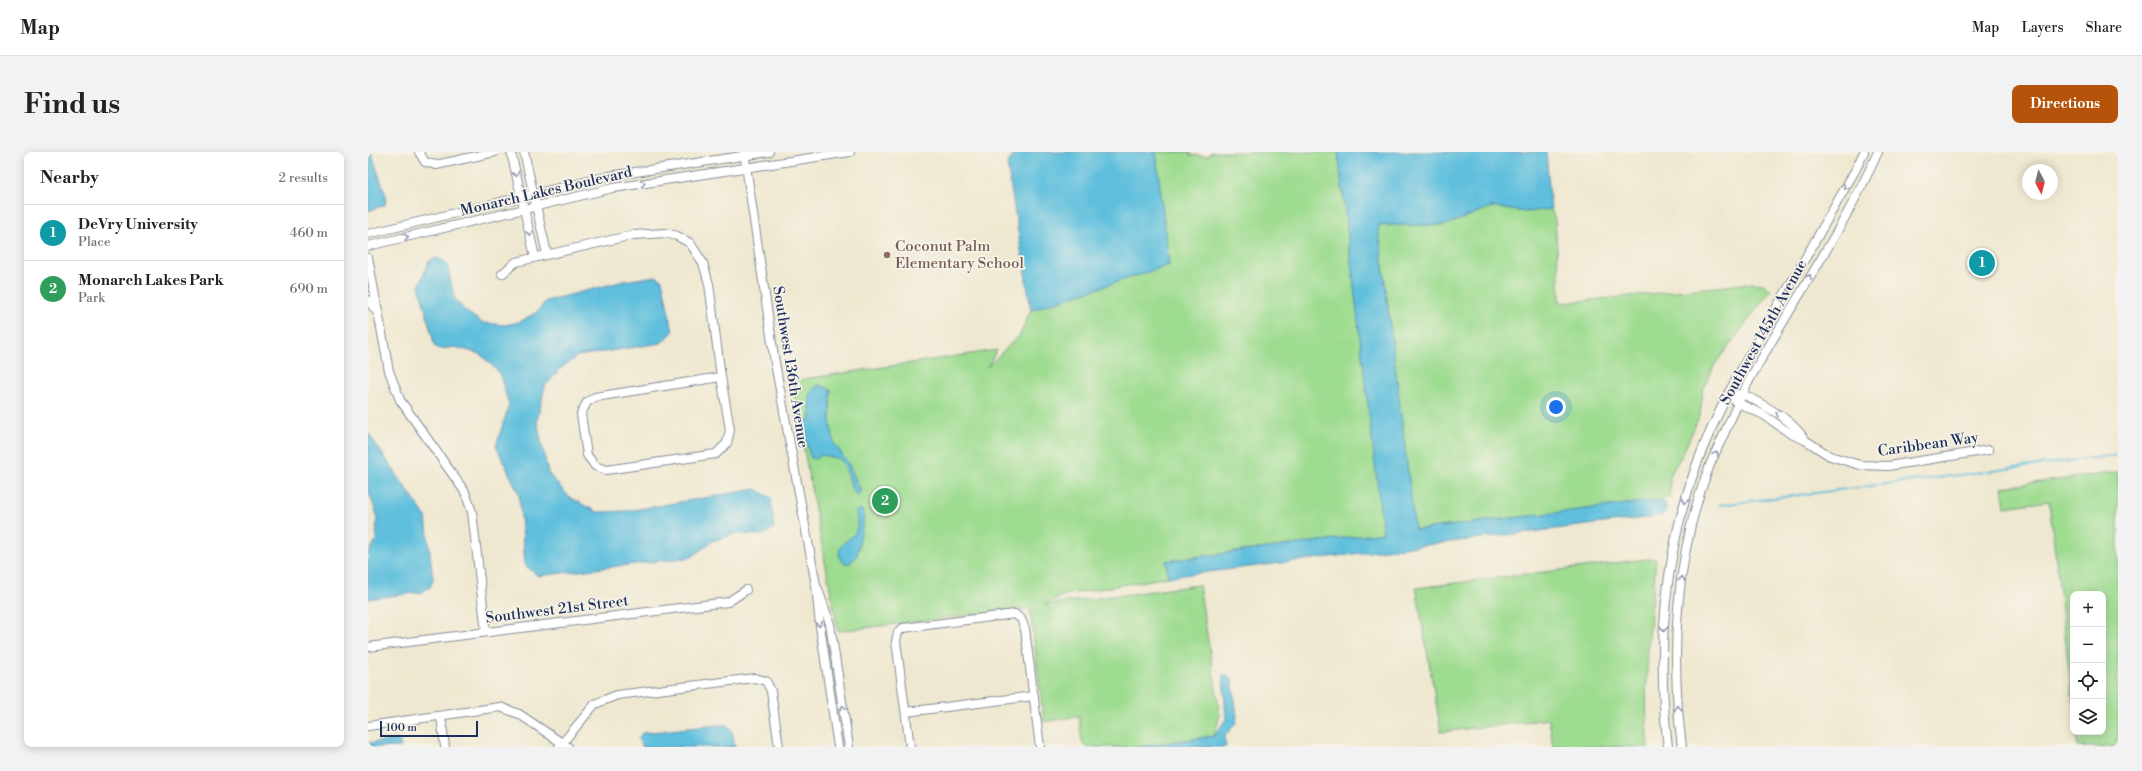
<!DOCTYPE html>
<meta charset="utf-8">
<style>
:root{--surface:#fff;--page:#f2f2f2;--text:#222;--muted:#767676;--line:#e0e0e0;--accent:#b45309}
body{margin:0;font-family:"Libre Bodoni",serif;background:var(--page);color:var(--text)}
.controls{position:absolute;right:12px;bottom:12px;display:grid;overflow:hidden;border-radius:8px;box-shadow:0 2px 10px #0003}
.controls button{width:36px;height:36px;display:grid;place-items:center;padding:0;border:0;border-bottom:1px solid var(--line);background:var(--surface);color:var(--text);font:20px sans-serif}
.compass{position:absolute;left:1654px;top:12px;width:36px;height:36px;border-radius:50%;background:var(--surface);box-shadow:0 2px 10px #0003;rotate:173deg}
.scale{position:absolute;left:12px;bottom:10px;width:98px;box-sizing:border-box;padding-left:4px;border:2px solid #1b2f5e;border-top:0;font-size:11px;line-height:14px;white-space:nowrap;color:#1b2f5e;-webkit-text-stroke:3px #f7f3e8;paint-order:stroke}
.you{position:absolute;left:1188px;top:255px;width:14px;height:14px;margin:-10px;border:3px solid #fff;border-radius:50%;background:#1a73e8;box-shadow:0 0 0 6px #1a73e833}
.badge{display:grid;place-items:center;width:26px;height:26px;border-radius:50%;background:var(--accent);color:#fff;font-size:13px;font-weight:700}
.pin{position:absolute;translate:-50% -50%;border:2px solid #fff;box-shadow:0 1px 4px #0006}
.list{margin:0;padding:0;list-style:none}
h2{display:flex;justify-content:space-between;align-items:center;height:52px;margin:0;padding:0 16px;font-size:17px}
h2 small{font-size:13px;font-weight:400;color:var(--muted)}
.list li{display:grid;grid-template-columns:26px 1fr auto;gap:12px;align-items:center;box-sizing:border-box;height:56px;padding:0 16px;border-top:1px solid var(--line)}
.list b{display:block;font-size:15px;white-space:nowrap}
.list p{margin:0;font-size:13px;white-space:nowrap;color:var(--muted)}
.list em{font-size:13px;font-style:normal;color:var(--muted)}
.icon{flex:none;width:22px;height:22px;fill:none;stroke:currentColor;stroke-width:2;stroke-linecap:round;stroke-linejoin:round}
.map{position:relative;flex:none;width:1750px;height:595px;overflow:hidden;border-radius:8px}
header{display:flex;align-items:center;gap:24px;box-sizing:border-box;height:56px;padding:0 20px;background:var(--surface);border-bottom:1px solid var(--line)}
header strong{font-size:19px}
nav{display:flex;gap:22px;margin-inline-start:auto;font-size:14px}
.intro{display:flex;align-items:center;justify-content:space-between;box-sizing:border-box;height:96px;padding:0 24px}
h1{margin:0;font-size:28px}
.button{padding:10px 18px;border-radius:8px;background:var(--accent);color:#fff;font-size:14px;font-weight:700}
main{display:flex;gap:24px;padding:0 24px}
aside{flex:1;background:var(--surface);border-radius:8px;box-shadow:0 2px 10px #0003}
.map>svg:first-child{display:block}
.green{fill:#9edc90;stroke:#5c8677}
.water{fill:#5ebfdd;stroke:#3c779e}
.lines{fill:none;stroke-linecap:round;stroke-linejoin:round}
.stream{stroke:#5ebfdd;stroke-width:2}
.minor-casing{stroke:#858c97;stroke-width:10}
.minor{stroke:#fff;stroke-width:8}
.oneway{stroke:#8d97ae}
.education-dot{fill:#8d6e63;stroke:#f7f3e8;stroke-width:1.5}
.labels{text-anchor:middle;stroke-width:3.5;stroke-linejoin:round;paint-order:stroke}
.street-label{font-size:15px;fill:#1b2f5e;stroke:#f7f3e8}
.education-label{font-size:15px;fill:#785e54;stroke:#f7f3e8;text-anchor:start}
</style>
<header>
<strong>Map</strong>
<nav><a>Map</a><a>Layers</a><a>Share</a></nav>
</header>
<div class="intro"><h1>Find us</h1><a class="button">Directions</a></div>
<main>
<aside>
<h2>Nearby<small>2 results</small></h2>
<ul class="list">
<li><span class="badge" style="background:#0f9aa8">1</span><div><b>DeVry University</b><p>Place</p></div><em>460 m</em></li>
<li><span class="badge" style="background:#2e9e5b">2</span><div><b>Monarch Lakes Park</b><p>Park</p></div><em>690 m</em></li>
</ul>
</aside>
<div class="map">
<svg width="1750" height="595" viewBox="0 0 1750 595">
<rect width="100%" height="100%" fill="#f7f3e8"/>
<filter id="ink" filterUnits="userSpaceOnUse"><feTurbulence type="fractalNoise" baseFrequency=".025" numOctaves="2"/><feDisplacementMap in="SourceGraphic" scale="8" xChannelSelector="R" yChannelSelector="G"/><feConvolveMatrix kernelMatrix="1 2 1 2 8 2 1 2 1" color-interpolation-filters="sRGB"/></filter>
<filter id="wash" filterUnits="userSpaceOnUse"><feTurbulence type="fractalNoise" baseFrequency=".012" numOctaves="4" result="noise"/><feDisplacementMap in="SourceGraphic" scale="16" xChannelSelector="R" yChannelSelector="G"/><feGaussianBlur stdDeviation="0.9" result="paint"/><feColorMatrix in="noise" values="0 0 0 0 0 0 0 0 0 0 0 0 0 0 0 0 0 1.4 0 .05"/><feComposite in="paint" operator="in"/></filter>
<g filter="url(#wash)">
<rect width="100%" height="100%" fill="#efe8d0"/>
<g class="green">
<path d="M788,0H824L821,3L839,4L844,0H970L1016,381L798,409L800,425L696,443L676,453L831,433L852,562L846,584L769,595H720L714,590L711,564L676,570L662,456L470,479L423,229L629,198L619,215L652,183L663,158L801,113Z"/>
<path d="M1123,55L1158,60L1183,57L1187,68L1192,143L1191,147L1195,151L1386,131L1395,132L1403,138L1347,212L1335,238L1332,263L1314,303L1302,323V345L1292,348L1047,378L1010,73H1078Z"/>
<path d="M1750,320V595H1710L1708,580H1735V442H1705V552L1681,349L1637,355L1634,335Z"/>
<path d="M1288,406C1283,468 1274,533 1281,595H1185L1181,567L1073,580L1048,436Z"/>
</g>
<g class="water">
<path d="M0,0H3L18,44L17,53L0,59Z"/>
<path d="M648,0H788L801,113L663,158L639,12Z"/>
<path d="M970,0H1178L1183,57L1158,60L1123,55L1078,73H1010L1047,378L1292,348L1298,352V360L1292,364L800,425L798,409L1015,381Z"/>
<path d="M69,106L79,111L86,145L97,159L115,171L138,173L151,170L169,160L178,149L256,129L288,124L294,128L305,180L293,191L210,204L193,216L177,234L169,269L180,321L201,345L229,360L260,359L388,337L403,346L406,376L396,383L367,382L344,389L324,405L170,424L157,413L151,342L128,294L141,253L131,220L112,202L87,195L73,197L67,195L51,134L61,109Z"/>
<path d="M452,233L463,238L462,267L466,291L480,311L493,339L489,344C481,337 482,319 472,307L454,303L448,307L443,306L441,301L434,269L443,268C442,255 438,238 452,233Z"/>
<path d="M0,281L58,365L65,428L62,435L54,440L0,447V402L8,388L9,363L0,338Z"/>
<path d="M491,357L495,359L496,365L489,403L482,411H476L472,407C467,387 487,390 489,375C490,371 488,364 488,359Z"/>
<path d="M855,522L864,527L869,564L868,571L856,585L858,595H769L846,584L858,567Z"/>
<path d="M359,572L364,580L367,595H275L270,587L274,581Z"/>
<path d="M29,588L32,590L33,595H0V591Z"/>
</g>
<g class="lines">
<path class="stream" d="M1351,353L1750,303"/>
</g>
</g>
<g filter="url(#ink)">
<g class="lines">
<defs>
<g id="minor">
<path d="M51,0L57,10L68,13L127,0"/>
<path d="M143,0L167,105"/>
<path d="M156,0L179,102"/>
<path d="M376,0L407,211L448,433L452,474L470,595"/>
<path d="M0,82L241,24L401,0"/>
<path d="M0,94L245,36L482,0"/>
<path d="M0,106L21,219L32,248L97,340L104,360L118,480"/>
<path d="M134,122L148,110L265,83L297,81L309,84L322,91L335,111L341,132L353,225L362,278L359,291L348,302L238,318L227,314L219,303L213,262L219,250L227,245L353,225"/>
<path d="M0,148L9,160"/>
<path d="M1370,242H1375C1398,255 1422,265 1437,288"/>
<path d="M1360,243L1370,251L1396,263L1423,282L1437,288L1462,304L1492,313L1520,314L1621,298"/>
<path d="M450,437L462,472L481,595"/>
<path d="M0,495L360,450L378,438"/>
<path d="M538,560L666,544"/>
<path d="M73,565L77,595"/>
<path d="M0,574L132,555L151,562L200,595"/>
<path d="M191,595L227,552L249,543L387,526L398,529L403,539L411,595"/>
<path d="M542,595L528,489L530,480L535,476L647,462L653,467L657,477L672,595"/>
<path d="M1300,595C1288,501 1296,404 1328,314C1349,257 1380,205 1410,153C1437,108 1462,62 1488,17L1496,0"/>
<path d="M1314,595C1302,504 1307,405 1340,318C1346,302 1354,287 1361,271C1368,256 1375,239 1383,225C1425,150 1475,78 1510,0"/>
</g>
</defs>
<use href="#minor" class="minor-casing"/>
<use href="#minor" class="minor"/>
</g>
<defs><path id="oneway-chevron" d="M-2-3.5L2.5 0L-2 3.5" fill="none" stroke-width="1.6" stroke-linecap="round" stroke-linejoin="round"/></defs>
<g class="oneway">
<use href="#oneway-chevron" transform="translate(148 22) rotate(77)"/>
<use href="#oneway-chevron" transform="translate(275 31) rotate(-9)"/>
<use href="#oneway-chevron" transform="translate(1478 35) rotate(120)"/>
<use href="#oneway-chevron" transform="translate(162 81) rotate(77)"/>
<use href="#oneway-chevron" transform="translate(38 85) rotate(-13)"/>
<use href="#oneway-chevron" transform="translate(1441 125) rotate(-60)"/>
<use href="#oneway-chevron" transform="translate(1410 261) rotate(-149)"/>
<use href="#oneway-chevron" transform="translate(1348 302) rotate(-66)"/>
<use href="#oneway-chevron" transform="translate(1317 349) rotate(107)"/>
<use href="#oneway-chevron" transform="translate(1314 427) rotate(-80)"/>
<use href="#oneway-chevron" transform="translate(451 472) rotate(83)"/>
<use href="#oneway-chevron" transform="translate(1296 477) rotate(94)"/>
<use href="#oneway-chevron" transform="translate(475 556) rotate(-99)"/>
<use href="#oneway-chevron" transform="translate(1310 556) rotate(-93)"/>
</g>
</g>
<circle class="education-dot" cx="519" cy="103" r="4"/>
<g class="labels">
<g class="street-label">
<text transform="translate(178 39) rotate(-13)" y="5">Monarch Lakes Boulevard</text>
<text transform="translate(1395 180) rotate(-61)" y="5">Southwest 145th Avenue</text>
<text transform="translate(423 215) rotate(81)" y="5">Southwest 136th Avenue</text>
<text transform="translate(1560 292) rotate(-8)" y="5">Caribbean Way</text>
<text transform="translate(189 457) rotate(-7)" y="5">Southwest 21st Street</text>
</g>
<g class="education-label">
<text x="527" y="99">Coconut Palm<tspan x="527" dy="17">Elementary School</tspan></text>
</g>
</g>
</svg>
<div class="controls">
<button>+</button>
<button>−</button>
<button><svg class="icon" aria-label="locate" viewBox="0 0 24 24"><circle cx="12" cy="12" r="6"/><path d="M12 2v4M12 18v4M2 12h4M18 12h4"/></svg></button>
<button><svg class="icon" aria-label="layers" viewBox="0 0 24 24"><path d="M12 4l9 5-9 5-9-5zM3 14l9 5 9-5"/></svg></button>
</div>
<svg class="compass" viewBox="-18 -18 36 36"><path d="M0-13l5 13h-10z" fill="#e53935"/><path d="M0 13l5-13h-10z" fill="#767676"/></svg>
<div class="scale">100 m</div>
<div class="you"></div>
<div class="pin badge" style="left:1614px;top:111px;background:#0f9aa8">1</div>
<div class="pin badge" style="left:517px;top:349px;background:#2e9e5b">2</div>
</div>
</main>
